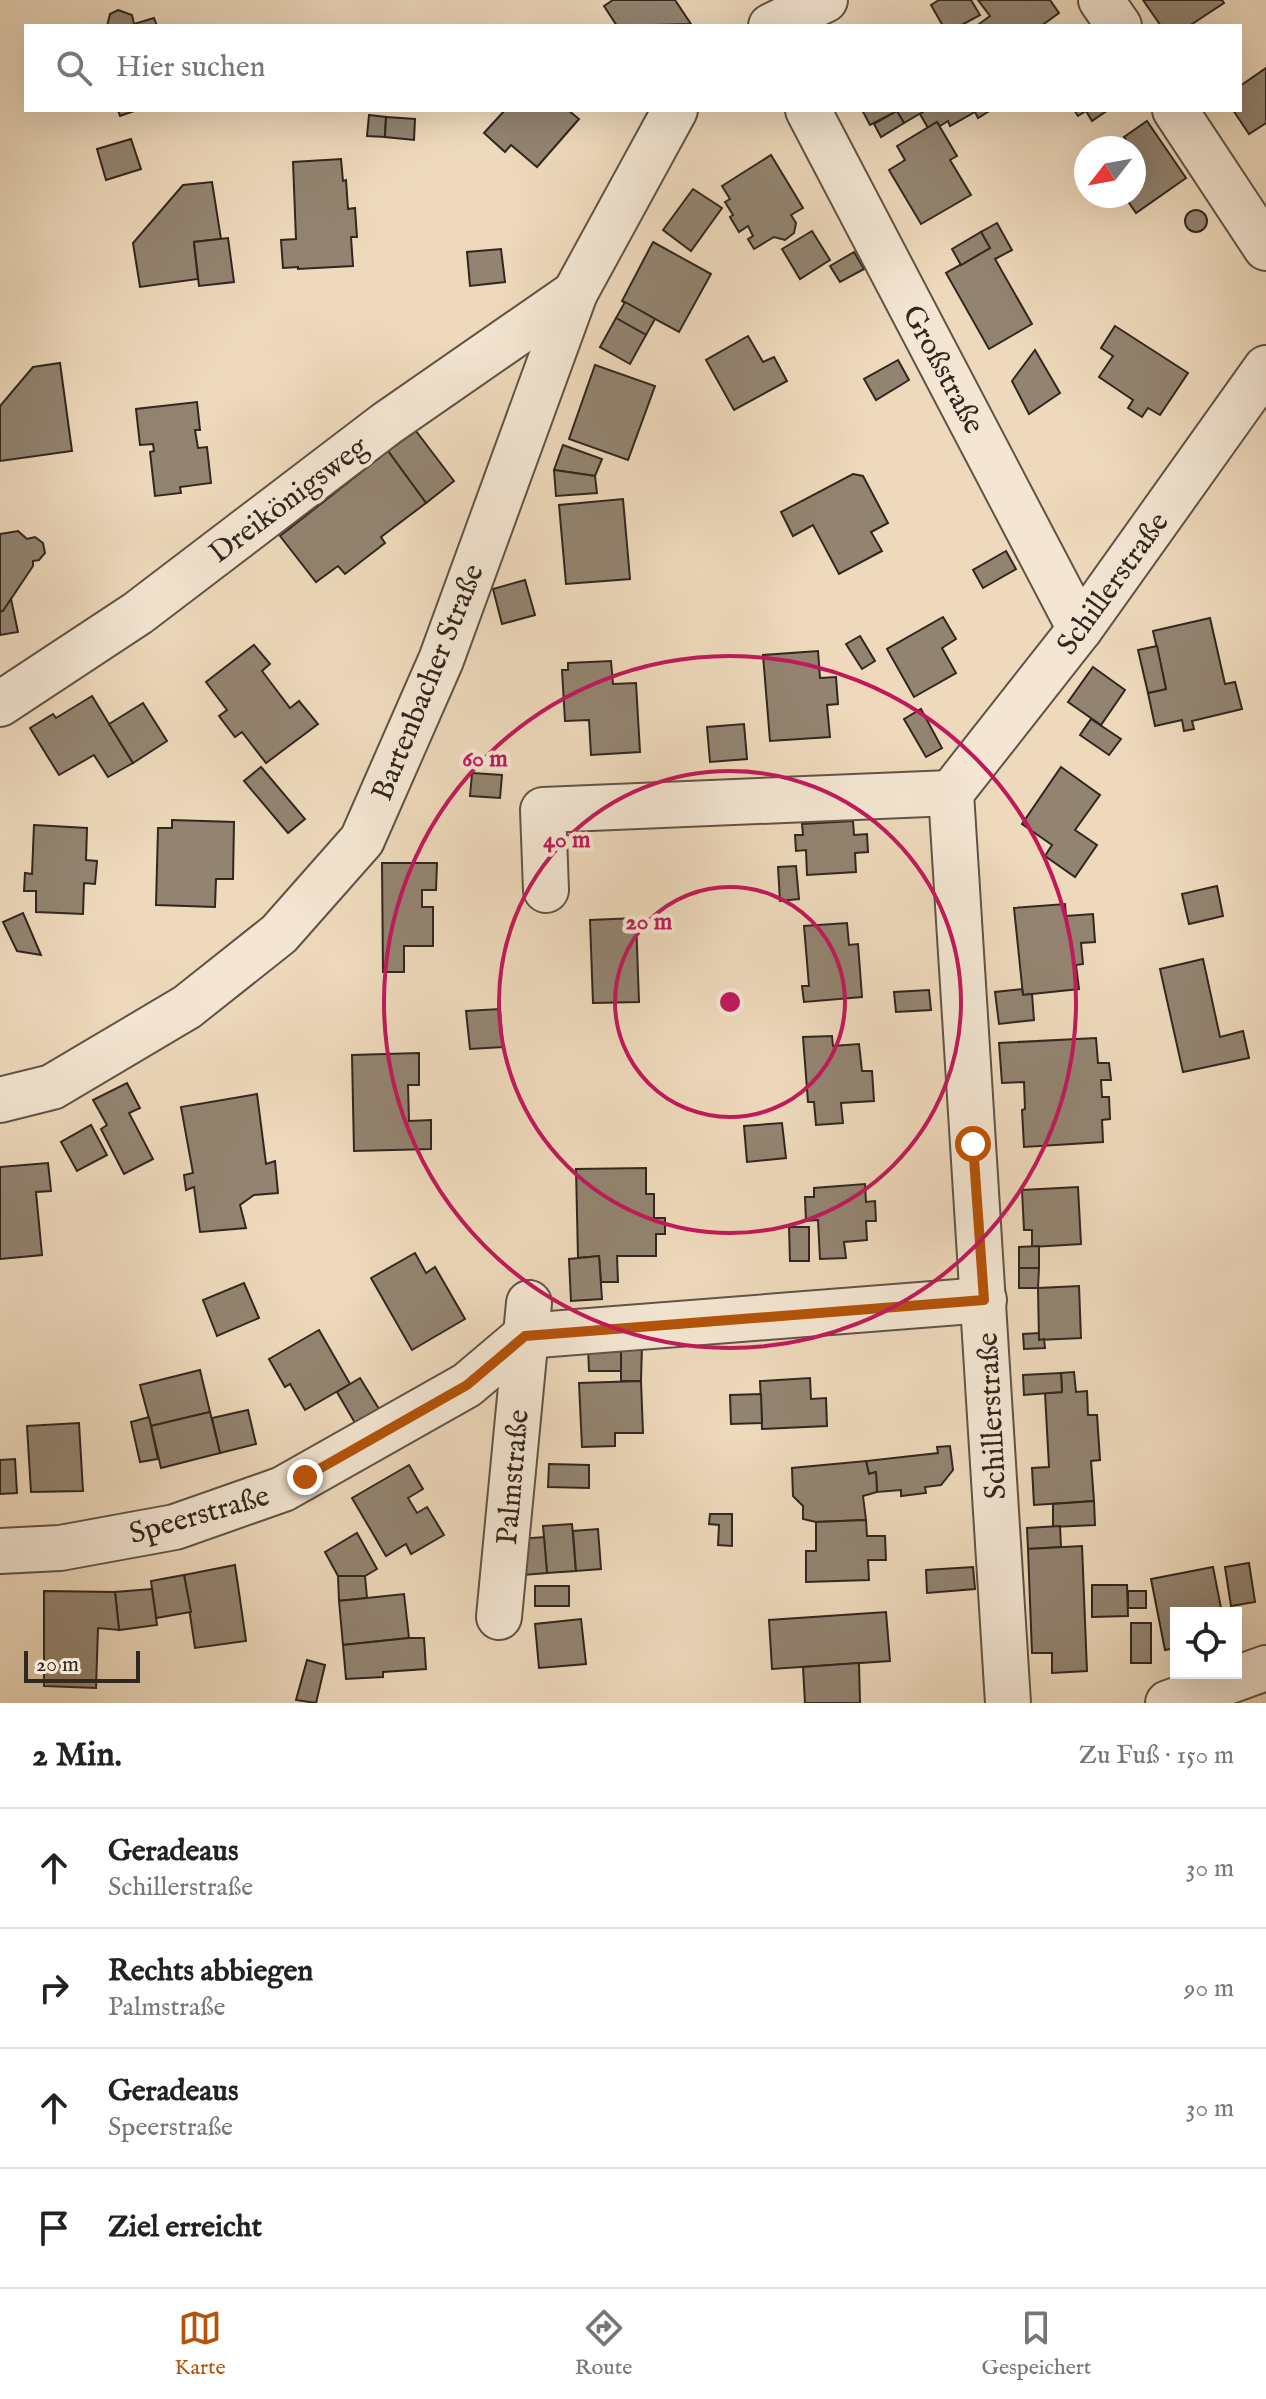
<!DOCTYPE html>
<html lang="de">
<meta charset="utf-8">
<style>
:root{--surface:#fff;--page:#f6f6f6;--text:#222;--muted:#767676;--line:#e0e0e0;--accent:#b45309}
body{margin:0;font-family:"IM FELL English",serif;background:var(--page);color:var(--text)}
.controls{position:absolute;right:24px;bottom:24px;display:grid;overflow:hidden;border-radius:0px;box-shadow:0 8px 32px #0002}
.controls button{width:72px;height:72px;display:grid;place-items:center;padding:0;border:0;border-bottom:2px solid var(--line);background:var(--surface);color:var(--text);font:40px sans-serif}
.compass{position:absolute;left:1074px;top:136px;width:72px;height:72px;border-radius:50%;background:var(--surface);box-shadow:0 8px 32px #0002;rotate:239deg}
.scale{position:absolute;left:24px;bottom:20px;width:116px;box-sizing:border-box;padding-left:8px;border:4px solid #31271f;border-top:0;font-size:22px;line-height:28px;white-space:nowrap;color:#31271f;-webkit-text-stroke:6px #f4e6d3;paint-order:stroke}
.stop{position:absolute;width:24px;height:24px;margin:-18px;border:6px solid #b45309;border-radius:50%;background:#fff}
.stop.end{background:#b45309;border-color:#fff;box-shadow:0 2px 8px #0008}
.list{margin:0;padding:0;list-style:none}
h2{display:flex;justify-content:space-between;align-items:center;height:104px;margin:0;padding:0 32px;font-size:34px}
h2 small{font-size:26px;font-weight:400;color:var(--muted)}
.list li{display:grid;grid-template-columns:52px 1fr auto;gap:24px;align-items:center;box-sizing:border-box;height:120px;padding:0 32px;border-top:2px solid var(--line)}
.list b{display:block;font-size:30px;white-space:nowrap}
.list p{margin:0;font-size:26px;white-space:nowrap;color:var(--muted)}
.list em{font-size:26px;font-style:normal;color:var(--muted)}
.icon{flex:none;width:44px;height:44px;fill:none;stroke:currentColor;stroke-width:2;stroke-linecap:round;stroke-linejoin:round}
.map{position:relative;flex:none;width:1266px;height:1703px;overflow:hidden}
.search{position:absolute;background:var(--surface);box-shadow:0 8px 32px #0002;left:24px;right:24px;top:24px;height:88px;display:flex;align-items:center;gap:20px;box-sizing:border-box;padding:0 28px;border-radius:0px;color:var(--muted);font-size:30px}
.sheet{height:584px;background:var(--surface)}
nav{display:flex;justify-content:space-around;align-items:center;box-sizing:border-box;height:112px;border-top:2px solid var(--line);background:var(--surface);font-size:22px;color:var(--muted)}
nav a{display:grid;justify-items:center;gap:4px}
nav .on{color:var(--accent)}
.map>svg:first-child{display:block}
.building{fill:#938471;stroke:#31271f;stroke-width:2}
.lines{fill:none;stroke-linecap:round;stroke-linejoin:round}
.minor-casing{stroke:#605446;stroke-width:48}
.minor{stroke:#f4e6d3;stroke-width:44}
.route{stroke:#b45309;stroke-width:10}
.ring{fill:none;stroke:#c2185b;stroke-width:4}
.labels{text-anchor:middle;stroke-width:8;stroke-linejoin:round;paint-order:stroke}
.street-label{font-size:30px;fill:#31271f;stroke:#f4e6d3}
.centre{fill:#c2185b;stroke:#f4e6d3;stroke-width:4}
.ring-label{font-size:24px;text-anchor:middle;font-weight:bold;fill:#c2185b;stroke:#f4e6d3;stroke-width:8;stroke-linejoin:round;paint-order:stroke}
</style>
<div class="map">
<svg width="1266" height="1703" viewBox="0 0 1266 1703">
<rect width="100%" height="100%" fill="#eed9bc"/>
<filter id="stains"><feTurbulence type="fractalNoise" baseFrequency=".0025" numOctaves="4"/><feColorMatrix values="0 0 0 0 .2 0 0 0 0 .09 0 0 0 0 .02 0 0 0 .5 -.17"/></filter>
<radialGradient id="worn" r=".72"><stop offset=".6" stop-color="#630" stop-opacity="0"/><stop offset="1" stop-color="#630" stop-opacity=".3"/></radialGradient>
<g class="building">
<path d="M613,0H675L691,24L617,26L604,6Z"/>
<path d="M939,0H971L980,15L960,26H943L931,5Z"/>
<path d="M978,0H1050L1059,13L1041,26H981L979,24L990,16Z"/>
<path d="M1143,0H1222L1224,3L1189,26H1161Z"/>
<path d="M118,10L132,15L134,24L154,18L157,26H107L110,14Z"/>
<path d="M1266,68V123L1249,134L1233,110H1240V86Z"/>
<path d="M118,110H137L120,116Z"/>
<path d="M505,110H568L579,119L537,167L511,145L505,152L484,133Z"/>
<path d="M862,110H896L897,111L870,125Z"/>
<path d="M896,110H926L904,123Z"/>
<path d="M926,110H991L978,118L975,112L950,126L948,121L940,126L937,122L928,128L920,114Z"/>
<path d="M1074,110H1108L1092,121L1086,111L1078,116Z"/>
<path d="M897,111L904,123L881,137L874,124Z"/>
<path d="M369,115L386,117L385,137L367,136Z"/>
<path d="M386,117L415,119L414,140L385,137Z"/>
<path d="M1147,121L1186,178L1136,213L1125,197L1134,196V148H1131L1124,137Z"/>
<path d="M937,122L957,156L950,160L971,195L921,224L889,170L905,160L897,146Z"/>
<path d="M131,139L141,169L106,180L97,149Z"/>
<path d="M771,155L803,208L791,215L796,223L794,233L785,240L774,237L754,249L748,239L753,236L748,226L739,232L730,217L733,215L725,202L730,199L722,186Z"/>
<path d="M341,159L343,181L346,180L348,209L355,208L357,237H351L353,266L298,269V267L283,268L281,240L296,239L293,162Z"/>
<path d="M212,182L221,239L194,242L198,279L140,287L133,243L183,185Z"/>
<path d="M693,189L722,208L691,251L663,230Z"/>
<circle cx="1196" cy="221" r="11"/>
<path d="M997,223L1012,250L995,259L1032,324L989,349L946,273L990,248L981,232Z"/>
<path d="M812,231L830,260L800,279L782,249Z"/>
<path d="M981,232L990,248L961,265L952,249Z"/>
<path d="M228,238L234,282L199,286L194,242Z"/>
<path d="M653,242L711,274L679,332L622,301Z"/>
<path d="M501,249L505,282L470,286L467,252Z"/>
<path d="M854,252L864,269L840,282L830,266Z"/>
<path d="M625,302L655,319L646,335L616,318Z"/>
<path d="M616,318L646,335L630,364L600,347Z"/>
<path d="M1115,326L1188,373L1160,415L1148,408L1142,417L1128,408L1133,400L1099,377L1113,356L1101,348Z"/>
<path d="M748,336L763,362L774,357L787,381L734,410L706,360Z"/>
<path d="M1035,350L1060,393L1029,414L1012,381Z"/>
<path d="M898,360L909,380L876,400L864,379Z"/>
<path d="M60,363L72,451L0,461V406L33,367Z"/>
<path d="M595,365L655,386L628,460L569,439Z"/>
<path d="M197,402L200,430H195L198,448L207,447L211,483L180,487L181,493L155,496L150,452L154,451L153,444L140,445L136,409Z"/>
<path d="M416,431L454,481L426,503L388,451Z"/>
<path d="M563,445L602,459L595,476L554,470Z"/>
<path d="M388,451L426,503L381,537L385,543L345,574L338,566L316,582L280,536Z"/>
<path d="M554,470L595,476L597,493L556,496Z"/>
<path d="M853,474L863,476L888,523L871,532L882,551L839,574L813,525L793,536L781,512Z"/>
<path d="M623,499L630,579L566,584L559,505Z"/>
<path d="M18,531L27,539L35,537L43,543L45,553L39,560L33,561V566L3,611L0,612V534Z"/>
<path d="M1006,551L1016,569L983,588L973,570Z"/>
<path d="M525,580L535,615L502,624L493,589Z"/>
<path d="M11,599L18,632L0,635V612L3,611Z"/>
<path d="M943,617L956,639L942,648L956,673L914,697L887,649Z"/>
<path d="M1210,618L1225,684L1235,682L1242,709L1192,721L1194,729L1184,731L1182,720L1155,726L1148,693L1166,689L1153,631Z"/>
<path d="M860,636L875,661L862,669L846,644Z"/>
<path d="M254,645L270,664L262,671L290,708L299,701L318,724L266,763L242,732L235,737L219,716L227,710L206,682Z"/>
<path d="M1157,646L1166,689L1148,693L1138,650Z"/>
<path d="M818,651L820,678L836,677L838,704L827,705L830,737L770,741L763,655Z"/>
<path d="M611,661L613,684L636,683L640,752L591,755L589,720L565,721L562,670H568V663Z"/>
<path d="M1093,667L1125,690L1101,725L1068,702Z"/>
<path d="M92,696L133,763L108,777L94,755L59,775L30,728L53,714L56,718Z"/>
<path d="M143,703L167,741L133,763L109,724Z"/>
<path d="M921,709L942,748L926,757L904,719Z"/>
<path d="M1091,719L1121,739L1109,755L1080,735Z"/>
<path d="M744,724L747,759L710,762L707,727Z"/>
<path d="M261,767L305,819L288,833L244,781Z"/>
<path d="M1061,767L1100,795L1075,830L1097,845L1075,877L1045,856L1052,845L1022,824Z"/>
<path d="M472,773L502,775L500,798L470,796Z"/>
<path d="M172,820L234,822L233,879H216L215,907L156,905L158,828H172Z"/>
<path d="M853,821L854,835L867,834L868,852L855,853L856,872L807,875L806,850L796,851L795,835H803L802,824Z"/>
<path d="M34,825L87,828L86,860L97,861L95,884L84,883L83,914L36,912V891H24L25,873L32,874Z"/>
<path d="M382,863H437L436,890H422V907H433V946H404V972H383Z"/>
<path d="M796,866L799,899L780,901L778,867Z"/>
<path d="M1217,886L1223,916L1189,924L1182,894Z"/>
<path d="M1065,904L1066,916L1093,914L1095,942L1081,943L1083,964L1076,965L1079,989L1023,995L1014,908Z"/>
<path d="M23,913L41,955L17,951L3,922Z"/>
<path d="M636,918L639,1002L593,1003L590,920Z"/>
<path d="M847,923L849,945L858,944L862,997L804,1002L802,986H809L804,926Z"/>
<path d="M1203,959L1220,1037L1243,1031L1249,1058L1183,1072L1160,969Z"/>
<path d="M1022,989L1023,995L1032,994L1034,1020L999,1024L995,992Z"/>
<path d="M929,990L931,1010L896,1012L894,992Z"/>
<path d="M500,1009L503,1047L470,1049L466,1011Z"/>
<path d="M832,1036L833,1046L859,1044L862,1071H872L874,1101L841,1103L843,1123L816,1125L814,1102H808L803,1037Z"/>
<path d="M1096,1038L1098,1063H1109L1111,1080H1101L1102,1097H1109L1110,1119L1102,1120L1103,1142L1024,1147L1022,1110L1025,1109L1024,1082L1002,1083L999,1043Z"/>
<path d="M419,1053V1085H408L409,1121L431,1120V1149L354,1151L352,1055Z"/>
<path d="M127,1083L140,1108L129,1113L153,1159L124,1174L101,1129L107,1125L93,1100Z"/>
<path d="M257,1094L266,1164L275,1161L278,1193L254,1195L240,1205L246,1228L200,1232L194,1187L186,1190L184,1175L193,1173L181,1107Z"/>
<path d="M782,1123L786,1158L747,1162L744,1126Z"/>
<path d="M91,1125L107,1155L77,1171L61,1142Z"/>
<path d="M48,1163L51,1191L36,1192L42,1255L0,1259V1167Z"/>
<path d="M646,1168V1194H654V1218H665V1234H656V1256H617L618,1282H601L599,1256L578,1258L576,1169Z"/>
<path d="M865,1184L866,1202L875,1201L876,1221H866L867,1240L844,1242L846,1258L820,1259L818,1220L806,1221L805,1197H814V1188Z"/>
<path d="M1078,1187L1081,1244L1032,1247V1230H1024L1022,1190Z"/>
<path d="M789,1227H809V1261H790Z"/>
<path d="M1039,1246V1268H1019V1247Z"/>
<path d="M415,1253L426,1273L435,1267L465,1319L412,1350L371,1278Z"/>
<path d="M599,1256L602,1299L571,1301L569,1259Z"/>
<path d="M1019,1268H1039L1038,1288H1019Z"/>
<path d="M244,1283L259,1318L217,1336L203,1300Z"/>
<path d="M1079,1286L1081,1338L1039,1340L1038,1288Z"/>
<path d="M319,1330L350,1384L305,1410L290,1384L285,1387L269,1359Z"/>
<path d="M1039,1333V1340L1044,1339L1045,1348L1024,1349L1023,1334Z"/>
<path d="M621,1345L622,1371H589L588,1346Z"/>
<path d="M621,1345H642L641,1381H621Z"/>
<path d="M200,1370L210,1412L151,1426L140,1385Z"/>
<path d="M1074,1372L1076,1392L1087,1391L1088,1415H1097L1100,1460L1091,1461L1094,1501L1034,1505L1032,1468L1049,1467L1045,1393L1062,1392L1061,1373Z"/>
<path d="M1061,1373L1062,1392L1024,1395L1023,1375Z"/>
<path d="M360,1378L379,1409L355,1423L337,1392Z"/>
<path d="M810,1378L811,1399L826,1398L827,1426L762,1429L760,1381Z"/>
<path d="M641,1381L643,1433H615V1446L582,1447L579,1383Z"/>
<path d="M761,1394L762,1423L731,1424L730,1395Z"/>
<path d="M248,1410L256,1444L220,1453L212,1418Z"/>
<path d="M210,1412L220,1453L161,1468L151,1426Z"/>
<path d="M149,1417L158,1459L140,1462L131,1422Z"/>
<path d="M79,1423L83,1491L31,1492L27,1426Z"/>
<path d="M950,1446L953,1470L941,1485L925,1487L926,1493L901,1496V1490L877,1492L876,1472L869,1474L866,1461L938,1453L937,1447Z"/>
<path d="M15,1459L17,1493L0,1494V1460Z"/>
<path d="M866,1461L869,1474L876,1472L877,1492L863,1496L866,1520L816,1522L803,1519V1506L793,1496L792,1468Z"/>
<path d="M549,1464L589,1465V1488L548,1487Z"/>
<path d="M409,1465L423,1489L408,1498L417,1513L427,1507L444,1535L411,1554L406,1544L386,1556L352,1498Z"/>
<path d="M1094,1501L1095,1525L1053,1527V1504Z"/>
<path d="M710,1514H732V1546L718,1545L719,1525L709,1524Z"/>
<path d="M866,1520L867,1536H885L886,1560H868L869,1580L806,1582V1551H816V1522Z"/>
<path d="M572,1524L576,1571L547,1573L543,1526Z"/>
<path d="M1060,1526L1061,1547L1028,1549L1027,1528Z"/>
<path d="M598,1529L601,1569L576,1571L573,1531Z"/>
<path d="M357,1533L377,1569L365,1576H338L325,1552Z"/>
<path d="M544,1537L547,1573L523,1575L519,1539Z"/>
<path d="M1082,1546L1087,1671L1052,1673V1653H1032L1028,1549Z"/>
<path d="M1249,1563L1255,1602L1231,1606L1225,1567Z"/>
<path d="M235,1565L246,1641L195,1648L184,1575Z"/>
<path d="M973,1567L975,1589L927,1593L926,1570Z"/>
<path d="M1213,1567L1222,1613H1176V1648L1165,1650L1151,1579Z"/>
<path d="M184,1575L191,1612L156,1618L151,1581Z"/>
<path d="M338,1576H365L367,1598L339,1601Z"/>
<path d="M1092,1585H1127L1128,1616L1092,1617Z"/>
<rect x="535" y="1586" width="34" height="20"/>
<path d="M152,1589L157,1625L119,1630L115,1592Z"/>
<path d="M44,1591L115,1592L119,1630L98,1628L96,1688L44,1686Z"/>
<rect x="1128" y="1591" width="18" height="17"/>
<path d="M404,1594L409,1638L343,1645L339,1601Z"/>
<path d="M886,1612L890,1661L772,1669L769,1620Z"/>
<path d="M581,1619L586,1664L539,1668L535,1624Z"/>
<rect x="1131" y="1623" width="20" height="40"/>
<path d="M409,1638H424L426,1669L383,1672V1677L346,1679L343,1645Z"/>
<path d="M307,1660L325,1665L316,1703L296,1700Z"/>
<path d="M859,1663L860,1703H805L803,1667Z"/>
</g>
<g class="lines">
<defs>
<g id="minor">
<path d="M1101,0L1119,26"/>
<path d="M771,26L825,0"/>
<path d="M808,110L1080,629"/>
<path d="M1175,110L1266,248"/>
<path d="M0,704L138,613L386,424L575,293"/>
<path d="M546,890L543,810L951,793"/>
<path d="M0,1100L52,1087L187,1007L279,934L362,840L441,660L575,293L675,110"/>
<path d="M0,1551L60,1548L175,1527L283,1489L467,1385L525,1336L984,1300"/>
<path d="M499,1617L529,1303"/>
<path d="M1008,1703L951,793L1080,629L1266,368"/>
<path d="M1168,1703L1266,1668"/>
</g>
</defs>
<use href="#minor" class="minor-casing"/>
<use href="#minor" class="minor"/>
</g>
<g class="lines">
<path class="route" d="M305,1477L467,1385L525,1336L984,1300L973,1144"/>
</g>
<g class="ring">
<circle cx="730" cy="1002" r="115"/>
<circle cx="730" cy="1002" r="231"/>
<circle cx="730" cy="1002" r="346"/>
</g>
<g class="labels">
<g class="street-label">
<text transform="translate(944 369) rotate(62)" y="10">Großstraße</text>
<text transform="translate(288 499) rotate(-37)" y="10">Dreikönigsweg</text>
<text transform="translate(1112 583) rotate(-54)" y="10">Schillerstraße</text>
<text transform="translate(427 682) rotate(-68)" y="10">Bartenbacher Straße</text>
<text transform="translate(991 1416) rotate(-93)" y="10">Schillerstraße</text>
<text transform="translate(512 1477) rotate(-85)" y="10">Palmstraße</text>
<text transform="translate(199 1514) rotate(-16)" y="10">Speerstraße</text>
</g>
</g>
<circle cx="730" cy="1002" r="12" class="centre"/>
<g class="ring-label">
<text x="485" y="766">60 m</text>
<text x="567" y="847">40 m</text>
<text x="649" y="929">20 m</text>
</g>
<rect width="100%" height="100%" filter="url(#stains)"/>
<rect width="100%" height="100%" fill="url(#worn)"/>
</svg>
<div class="controls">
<button><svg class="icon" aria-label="locate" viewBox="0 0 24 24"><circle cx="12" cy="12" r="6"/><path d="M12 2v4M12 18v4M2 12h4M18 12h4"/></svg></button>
</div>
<svg class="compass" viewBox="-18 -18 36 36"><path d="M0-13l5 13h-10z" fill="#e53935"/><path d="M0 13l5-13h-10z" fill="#767676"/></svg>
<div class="scale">20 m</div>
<div class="stop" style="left:973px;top:1144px"></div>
<div class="stop end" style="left:305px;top:1477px"></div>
<div class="search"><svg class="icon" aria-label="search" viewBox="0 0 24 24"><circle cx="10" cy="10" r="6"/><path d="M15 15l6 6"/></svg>Hier suchen</div>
</div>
<section class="sheet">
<h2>2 Min.<small>Zu Fuß · 150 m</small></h2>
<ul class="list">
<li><svg class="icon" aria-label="ahead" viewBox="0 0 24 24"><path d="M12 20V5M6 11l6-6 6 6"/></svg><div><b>Geradeaus</b><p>Schillerstraße</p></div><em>30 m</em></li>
<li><svg class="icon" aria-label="right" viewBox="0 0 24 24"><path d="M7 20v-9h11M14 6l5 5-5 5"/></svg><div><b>Rechts abbiegen</b><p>Palmstraße</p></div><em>90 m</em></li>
<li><svg class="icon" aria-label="ahead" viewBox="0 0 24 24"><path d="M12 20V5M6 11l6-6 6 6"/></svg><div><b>Geradeaus</b><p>Speerstraße</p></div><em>30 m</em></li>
<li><svg class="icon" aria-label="arrive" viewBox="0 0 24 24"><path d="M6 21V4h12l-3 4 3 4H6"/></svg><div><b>Ziel erreicht</b></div></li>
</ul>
</section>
<nav>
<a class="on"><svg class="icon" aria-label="map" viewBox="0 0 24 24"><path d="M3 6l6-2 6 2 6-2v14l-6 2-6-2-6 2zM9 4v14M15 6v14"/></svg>Karte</a>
<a><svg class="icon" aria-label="directions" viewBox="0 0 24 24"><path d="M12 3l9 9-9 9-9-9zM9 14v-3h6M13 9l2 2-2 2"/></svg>Route</a>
<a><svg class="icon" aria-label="saved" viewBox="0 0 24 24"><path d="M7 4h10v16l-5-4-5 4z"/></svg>Gespeichert</a>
</nav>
